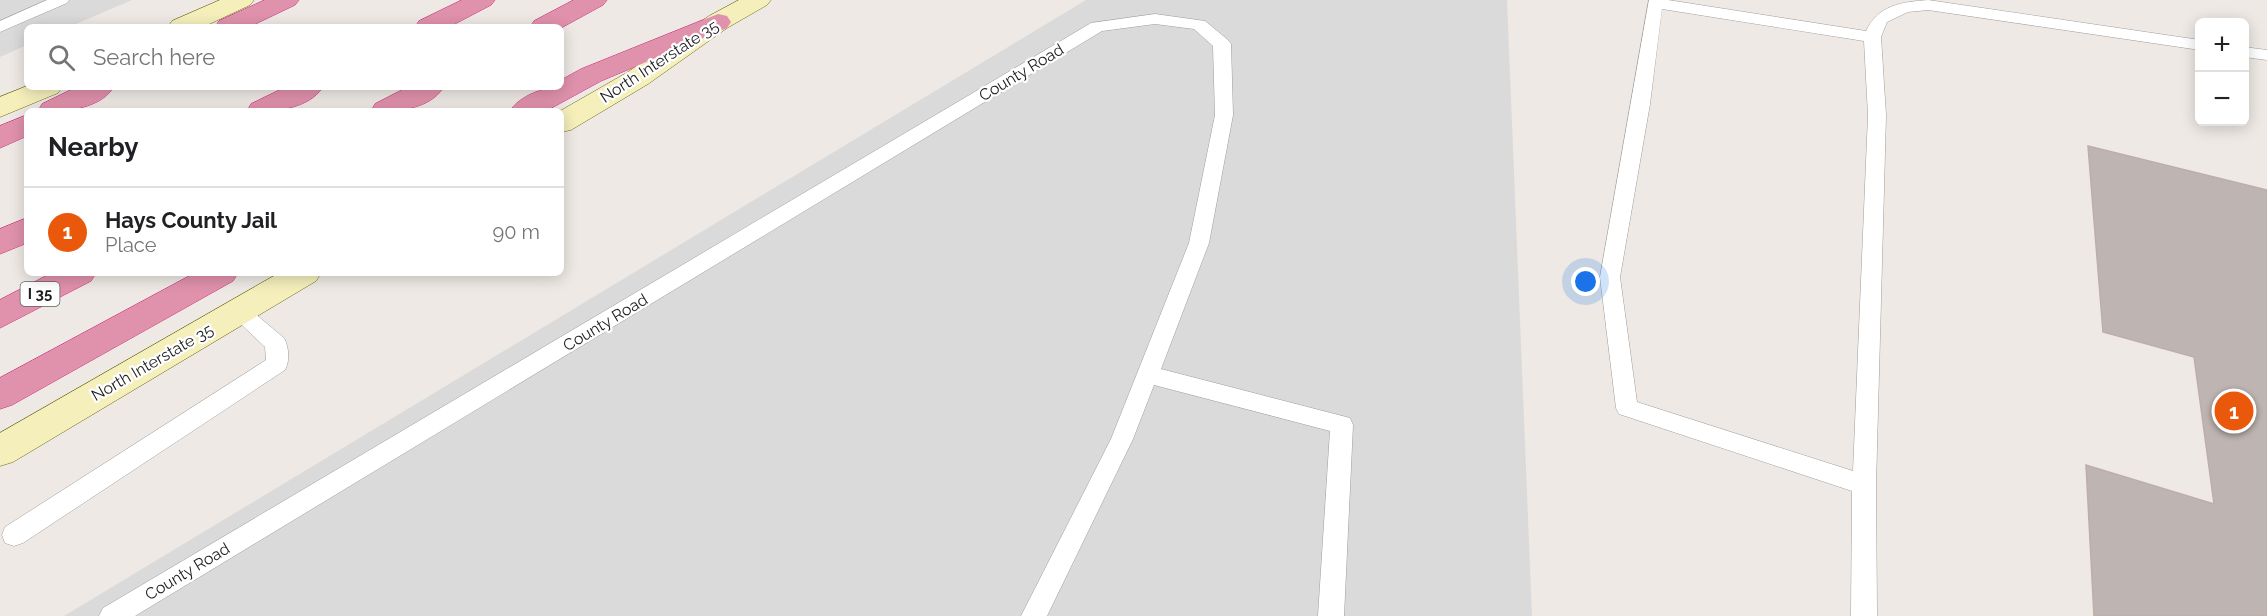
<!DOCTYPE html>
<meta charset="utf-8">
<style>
:root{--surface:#fff;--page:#f2f2f2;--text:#202124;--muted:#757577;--line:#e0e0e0;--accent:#ea580c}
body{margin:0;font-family:Raleway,sans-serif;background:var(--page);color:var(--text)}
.controls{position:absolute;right:18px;top:18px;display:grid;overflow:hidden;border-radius:9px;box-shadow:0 3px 15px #0003}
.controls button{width:54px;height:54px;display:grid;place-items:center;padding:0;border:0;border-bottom:2px solid var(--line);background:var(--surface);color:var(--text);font:30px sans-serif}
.you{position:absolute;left:1586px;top:282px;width:21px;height:21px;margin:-15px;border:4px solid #fff;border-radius:50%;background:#1a73e8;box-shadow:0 0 0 9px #1a73e833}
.badge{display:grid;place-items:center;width:39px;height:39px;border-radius:50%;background:var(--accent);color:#fff;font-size:20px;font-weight:700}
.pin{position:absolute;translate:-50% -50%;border:3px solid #fff;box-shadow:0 2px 6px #0006}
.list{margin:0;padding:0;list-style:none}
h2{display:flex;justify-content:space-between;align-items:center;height:78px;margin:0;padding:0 24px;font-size:26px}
h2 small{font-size:20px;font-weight:400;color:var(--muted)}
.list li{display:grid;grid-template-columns:39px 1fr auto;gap:18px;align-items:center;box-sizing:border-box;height:90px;padding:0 24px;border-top:2px solid var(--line)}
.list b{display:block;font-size:22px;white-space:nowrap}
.list p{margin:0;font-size:20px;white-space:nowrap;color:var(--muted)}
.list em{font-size:20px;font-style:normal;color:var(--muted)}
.icon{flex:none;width:33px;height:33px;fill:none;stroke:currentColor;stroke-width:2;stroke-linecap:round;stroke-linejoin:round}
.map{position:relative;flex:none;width:2267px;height:616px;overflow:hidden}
.search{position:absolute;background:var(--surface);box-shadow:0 3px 15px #0003;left:24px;top:24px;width:540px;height:66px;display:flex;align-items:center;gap:15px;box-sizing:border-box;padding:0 21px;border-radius:9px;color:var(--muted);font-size:22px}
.panel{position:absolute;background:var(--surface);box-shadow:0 3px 15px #0003;left:24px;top:108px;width:540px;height:168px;border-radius:9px}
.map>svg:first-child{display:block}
.residential{fill:#dbdadb}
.building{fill:#beb4b1;stroke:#beaea8;stroke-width:1.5}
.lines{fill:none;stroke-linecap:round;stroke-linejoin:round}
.lane-casing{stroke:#9e9e9e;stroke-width:1}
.secondary-casing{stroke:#6c690d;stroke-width:1}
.highway-casing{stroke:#cc317c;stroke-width:1}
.lane{fill:#fff;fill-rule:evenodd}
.secondary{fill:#f4efbb;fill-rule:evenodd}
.highway{fill:#e091ab;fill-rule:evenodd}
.labels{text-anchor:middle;stroke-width:4.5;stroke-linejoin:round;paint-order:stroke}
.shield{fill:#fff;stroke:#616161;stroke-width:1.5}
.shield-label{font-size:15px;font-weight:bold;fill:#1d1d1d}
.street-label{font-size:16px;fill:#1d1d1d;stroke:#fff}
</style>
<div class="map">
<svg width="2267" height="616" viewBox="0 0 2267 616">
<rect width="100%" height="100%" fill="#eee9e4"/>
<g class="residential">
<path d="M0,0H132L69,27H27V45L0,57Z"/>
<path d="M1086,0H1507L1532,616H64Z"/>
</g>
<path class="building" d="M2088,146L2267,190V616H2094L2086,465L2214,504L2194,357L2103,332Z"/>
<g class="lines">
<defs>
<g id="lane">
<path d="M47,0H69L67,3L0,32V21Z"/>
<path d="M1649,0H1668L1866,31C1878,5 1902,2 1928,0L2200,40V50L1928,10L1908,12L1887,22L1881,37L1886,115L1876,485L1877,616H1851L1852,491L1619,414L1616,408L1600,277ZM1662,9L1864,41L1868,115L1853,471L1637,402L1620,277L1650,104Z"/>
<path d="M1155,14L1205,21L1228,40L1231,44L1233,115L1209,243L1161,369L1350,418L1353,425L1344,616H1318L1330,431L1154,385L1133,439L1047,616H1021L1111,439L1189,243L1215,115L1213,46L1194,29L1155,24L1102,31L135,616H99L103,608L1091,23Z"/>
<path d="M2244,47L2267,50V60L2244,57Z"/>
<path d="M239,304L246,306L284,338C289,347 290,361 285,370L23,543L14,546L5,543L2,535L5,527L266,360L265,347L228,312L232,306Z"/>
</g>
<g id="secondary">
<path d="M220,0H254L250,5L203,27H168L172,21Z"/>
<path d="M739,0H771L767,5L727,28L648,84L571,130L561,132L560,111L628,72L709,16Z"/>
<path d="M27,86L62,87L58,93L0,117V97Z"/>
<path d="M279,273H321L316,281L13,462L0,466V433Z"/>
</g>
<g id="highway">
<path d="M265,0H299L295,5L249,27H215L219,21Z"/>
<path d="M462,0H495L491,5L449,27H415L419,21Z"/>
<path d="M574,0H607L603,5L561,28L530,27L534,21Z"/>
<path d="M718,14L727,16L731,22L727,28L601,81L546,111H510C519,96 544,87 561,87V80L581,69Z"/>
<path d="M77,87H114C98,111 63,111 38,111L42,104Z"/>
<path d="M286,87H323C307,111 272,111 247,111L251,104Z"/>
<path d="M408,87H444C428,111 396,111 371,111L375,104Z"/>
<path d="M27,115V136L0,148V126Z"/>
<path d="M27,218V243L0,254V229Z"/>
<path d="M52,273H96L91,281L0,328V300Z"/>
<path d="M195,273H238L233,281L12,405L0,409V378Z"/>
</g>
</defs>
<use href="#lane" class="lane-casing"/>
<use href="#secondary" class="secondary-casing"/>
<use href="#highway" class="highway-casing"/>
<use href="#lane" class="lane"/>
<use href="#secondary" class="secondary"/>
<use href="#highway" class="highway"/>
</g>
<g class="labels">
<rect class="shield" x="20.5" y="282" width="39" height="24" rx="4.5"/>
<g class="shield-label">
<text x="40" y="299">I 35</text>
</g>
<g class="street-label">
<text transform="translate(659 61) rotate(-33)" y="6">North Interstate 35</text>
<text transform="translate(1021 72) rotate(-31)" y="6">County Road</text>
<text transform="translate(605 322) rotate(-31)" y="6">County Road</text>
<text transform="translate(152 362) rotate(-30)" y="6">North Interstate 35</text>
<text transform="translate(187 571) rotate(-31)" y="6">County Road</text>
</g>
</g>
</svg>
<div class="controls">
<button>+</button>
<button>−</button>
</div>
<div class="you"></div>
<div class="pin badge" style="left:2234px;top:411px">1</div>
<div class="search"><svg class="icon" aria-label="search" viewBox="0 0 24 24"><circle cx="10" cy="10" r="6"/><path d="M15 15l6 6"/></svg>Search here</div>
<section class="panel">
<h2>Nearby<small></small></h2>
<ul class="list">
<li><span class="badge">1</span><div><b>Hays County Jail</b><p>Place</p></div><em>90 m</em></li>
</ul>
</section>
</div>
